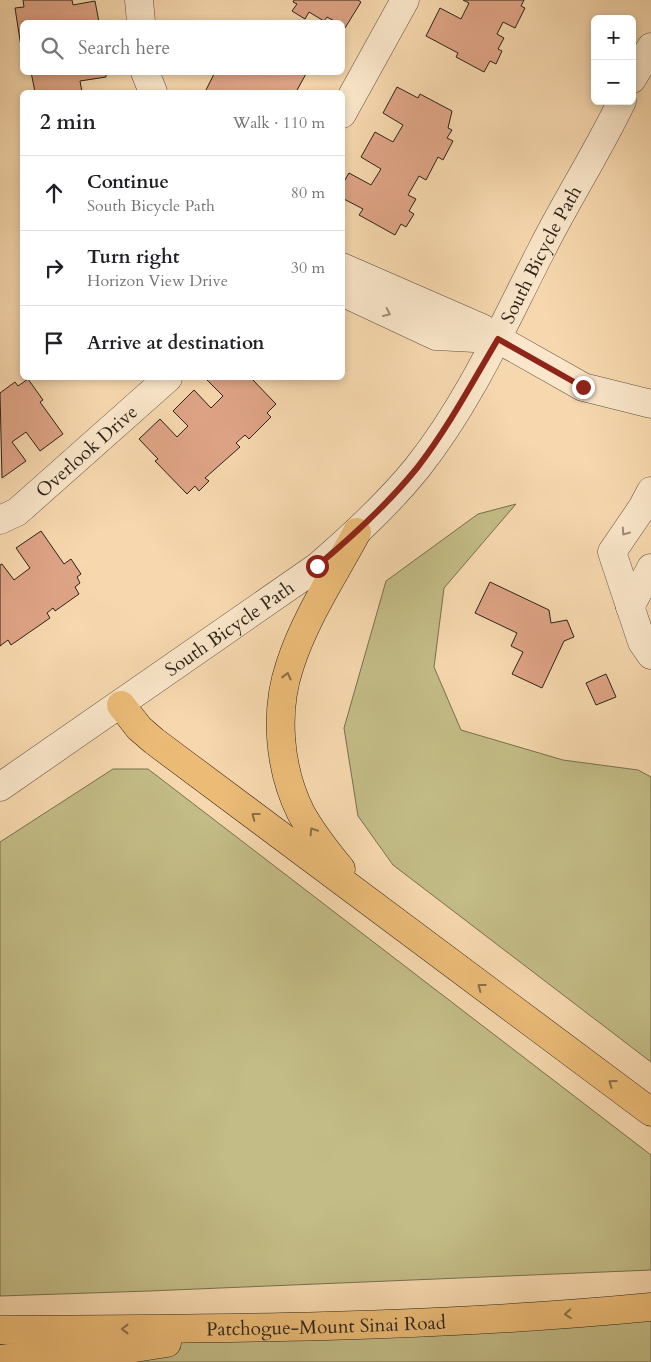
<!DOCTYPE html>
<meta charset="utf-8">
<style>
:root{--surface:#fff;--page:#f2f2f2;--text:#202124;--muted:#757577;--line:#e0e0e0}
body{margin:0;font-family:Cardo,serif;background:var(--page);color:var(--text)}
.controls{position:absolute;right:15px;top:15px;display:grid;overflow:hidden;border-radius:8px;box-shadow:0 2px 8px #0003}
.controls button{width:45px;height:45px;display:grid;place-items:center;padding:0;border:0;border-bottom:1px solid var(--line);background:var(--surface);color:var(--text);font:25px sans-serif}
.stop{position:absolute;width:15px;height:15px;margin:-11px;border:4px solid #8f2418;border-radius:50%;background:#fff}
.stop.end{background:#8f2418;border-color:#fff;box-shadow:0 1px 5px #0008}
.list{margin:0;padding:0;list-style:none}
h2{display:flex;justify-content:space-between;align-items:center;height:65px;margin:0;padding:0 20px;font-size:21px}
h2 small{font-size:16px;font-weight:400;color:var(--muted)}
.list li{display:grid;grid-template-columns:32px 1fr auto;gap:15px;align-items:center;box-sizing:border-box;height:75px;padding:0 20px;border-top:1px solid var(--line)}
.list b{display:block;font-size:19px;white-space:nowrap}
.list p{margin:0;font-size:16px;white-space:nowrap;color:var(--muted)}
.list em{font-size:16px;font-style:normal;color:var(--muted)}
.icon{flex:none;width:28px;height:28px;fill:none;stroke:currentColor;stroke-width:2;stroke-linecap:round;stroke-linejoin:round}
.map{position:relative;flex:none;width:651px;height:1362px;overflow:hidden}
.search{position:absolute;background:var(--surface);box-shadow:0 2px 8px #0003;left:20px;top:20px;width:325px;height:55px;display:flex;align-items:center;gap:12px;box-sizing:border-box;padding:0 18px;border-radius:8px;color:var(--muted);font-size:19px}
.panel{position:absolute;background:var(--surface);box-shadow:0 2px 8px #0003;left:20px;top:90px;width:325px;height:290px;border-radius:8px}
.map>svg:first-child{display:block}
.green{fill:#c3bc86;stroke:#767050}
.building{fill:#dfa486;stroke:#2a2319}
.lines{fill:none;stroke-linecap:round;stroke-linejoin:round}
.minor-casing{stroke:#5d503e;stroke-width:29}
.tertiary-casing{stroke:#5d503e;stroke-width:29}
.trunk-casing{stroke:#2a2319;stroke-width:29}
.minor{stroke:#fae6ca;stroke-width:28}
.tertiary{stroke:#fae6ca;stroke-width:28}
.trunk{stroke:#ecbc77;stroke-width:28}
.oneway{stroke:#9c8e7a}
.oneway2{stroke:#8b7048}
.route{stroke:#8f2418;stroke-width:6}
.labels{text-anchor:middle;stroke-width:5;stroke-linejoin:round;paint-order:stroke}
.street-label{font-size:19px;fill:#2a2319;stroke:#fae6ca}
</style>
<div class="map">
<svg width="651" height="1362" viewBox="0 0 651 1362">
<rect width="100%" height="100%" fill="#f7d8ae"/>
<filter id="stains"><feTurbulence type="fractalNoise" baseFrequency=".004" numOctaves="4"/><feColorMatrix values="0 0 0 0 .2 0 0 0 0 .09 0 0 0 0 .02 0 0 0 .5 -.17"/></filter>
<radialGradient id="worn" r=".72"><stop offset=".6" stop-color="#630" stop-opacity="0"/><stop offset="1" stop-color="#630" stop-opacity=".3"/></radialGradient>
<g class="green">
<path d="M516,504L444,588L434,667L461,730L563,760L638,770L651,777V1062L393,865L358,816L344,728L386,581L478,514Z"/>
<path d="M113,769H148L651,1155V1270L149,1291L0,1296V842Z"/>
<path d="M651,1307V1362H0V1330Z"/>
</g>
<g class="building">
<path d="M23,0H72L73,5L95,1L99,22H22V53L15,8L24,7Z"/>
<path d="M294,0H358L361,2L345,28L342,22H336L327,17L324,21L309,12L305,19L292,11L297,4L293,2Z"/>
<path d="M463,0H524L521,6L525,8L515,28L503,22L497,34L504,38L498,49L502,51L496,64L490,61L484,72L456,57L458,53L426,36L440,8L461,19L469,3Z"/>
<path d="M31,72H106V77L80,81L82,92H35Z"/>
<path d="M215,72H307L296,92H205Z"/>
<path d="M397,87L418,98L420,94L452,111L448,128L452,130L447,138L453,141L443,160L438,157L426,180L419,176L408,195L416,199L409,211L414,214L406,227L401,224L395,235L359,215L363,209L342,198V185L349,173L371,185L381,169L361,157L375,132L393,142L403,125L383,113Z"/>
<path d="M208,378H251L276,404L267,413L271,417L249,439L245,435L236,443L240,447L205,478L209,481L199,491L195,486L187,494L155,461L158,459L139,439L160,419L177,437L188,426L173,411L194,390L211,408L223,396L206,379Z"/>
<path d="M28,379L43,400L40,402L63,434L40,451L26,432L12,442L26,461L2,478L0,393L15,382L18,386Z"/>
<path d="M41,531L64,564L71,559L81,574L77,577L80,583L75,587L79,594L55,611L53,608L47,613L50,618L11,645L8,640L0,646V565L2,564L14,580L30,568L16,548Z"/>
<path d="M490,582L549,610L551,623L567,620L574,637L564,641L542,688L512,674L523,652L511,646L517,633L475,613Z"/>
<path d="M606,674L616,697L596,705L586,683Z"/>
</g>
<g class="lines">
<defs>
<g id="minor">
<path d="M139,0L141,22"/>
<path d="M145,72L153,92"/>
<path d="M342,114L405,0"/>
<path d="M342,267L482,328L498,339L583,387L651,404"/>
<path d="M342,292L436,336L494,339"/>
<path d="M651,491L642,508L612,552L642,642L651,655"/>
<path id="s1" d="M0,520L17,512L168,378"/>
<path d="M630,607L651,568"/>
</g>
<g id="tertiary">
<path d="M632,79L651,47"/>
<path id="s2" d="M0,787L317,567C353,536 387,505 417,468C469,403 503,325 541,251C566,201 597,153 622,101"/>
</g>
<g id="trunk">
<path d="M121,705L139,728L154,741L651,1112"/>
<path d="M341,869C327,852 312,833 301,813C279,769 274,712 290,665C305,618 334,575 357,532"/>
<path id="s3" d="M0,1330C217,1329 434,1328 651,1307"/>
<path d="M0,1359L33,1355H89L167,1343"/>
</g>
</defs>
<use href="#minor" class="minor-casing"/>
<use href="#tertiary" class="tertiary-casing"/>
<use href="#trunk" class="trunk-casing"/>
<use href="#minor" class="minor"/>
<use href="#tertiary" class="tertiary"/>
<use href="#trunk" class="trunk"/>
</g>
<defs><path id="oneway-chevron" d="M-2-3.5L2.5 0L-2 3.5" fill="none" stroke-width="1.6" stroke-linecap="round" stroke-linejoin="round" transform="scale(1.25)"/></defs>
<g class="oneway">
<use href="#oneway-chevron" transform="translate(387 313) rotate(25)"/>
<use href="#oneway-chevron" transform="translate(625 532) rotate(125)"/>
</g>
<g class="oneway2">
<use href="#oneway-chevron" transform="translate(287 676) rotate(-76)"/>
<use href="#oneway-chevron" transform="translate(255 816) rotate(-143)"/>
<use href="#oneway-chevron" transform="translate(313 831) rotate(-122)"/>
<use href="#oneway-chevron" transform="translate(481 987) rotate(-143)"/>
<use href="#oneway-chevron" transform="translate(612 1083) rotate(-144)"/>
<use href="#oneway-chevron" transform="translate(568 1314) rotate(175)"/>
<use href="#oneway-chevron" transform="translate(125 1329) rotate(180)"/>
</g>
<g class="lines">
<path class="route" d="M317,566C353,536 387,505 417,468C448,428 472,383 498,339L583,387"/>
</g>
<g class="labels">
<g class="street-label">
<text dy="7" stroke="none"><textPath href="#s2" startOffset="774">South Bicycle Path</textPath></text>
<text dy="7" stroke="none"><textPath href="#s1" startOffset="111">Overlook Drive</textPath></text>
<text dy="7" stroke="none"><textPath href="#s2" startOffset="279">South Bicycle Path</textPath></text>
<text dy="7" stroke="none"><textPath href="#s3" startOffset="326">Patchogue-Mount Sinai Road</textPath></text>
</g>
</g>
<rect width="100%" height="100%" filter="url(#stains)"/>
<rect width="100%" height="100%" fill="url(#worn)"/>
</svg>
<div class="controls">
<button>+</button>
<button>−</button>
</div>
<div class="stop" style="left:317px;top:566px"></div>
<div class="stop end" style="left:583px;top:387px"></div>
<div class="search"><svg class="icon" aria-label="search" viewBox="0 0 24 24"><circle cx="10" cy="10" r="6"/><path d="M15 15l6 6"/></svg>Search here</div>
<section class="panel">
<h2>2 min<small>Walk · 110 m</small></h2>
<ul class="list">
<li><svg class="icon" aria-label="ahead" viewBox="0 0 24 24"><path d="M12 20V5M6 11l6-6 6 6"/></svg><div><b>Continue</b><p>South Bicycle Path</p></div><em>80 m</em></li>
<li><svg class="icon" aria-label="right" viewBox="0 0 24 24"><path d="M7 20v-9h11M14 6l5 5-5 5"/></svg><div><b>Turn right</b><p>Horizon View Drive</p></div><em>30 m</em></li>
<li><svg class="icon" aria-label="arrive" viewBox="0 0 24 24"><path d="M6 21V4h12l-3 4 3 4H6"/></svg><div><b>Arrive at destination</b></div></li>
</ul>
</section>
</div>
